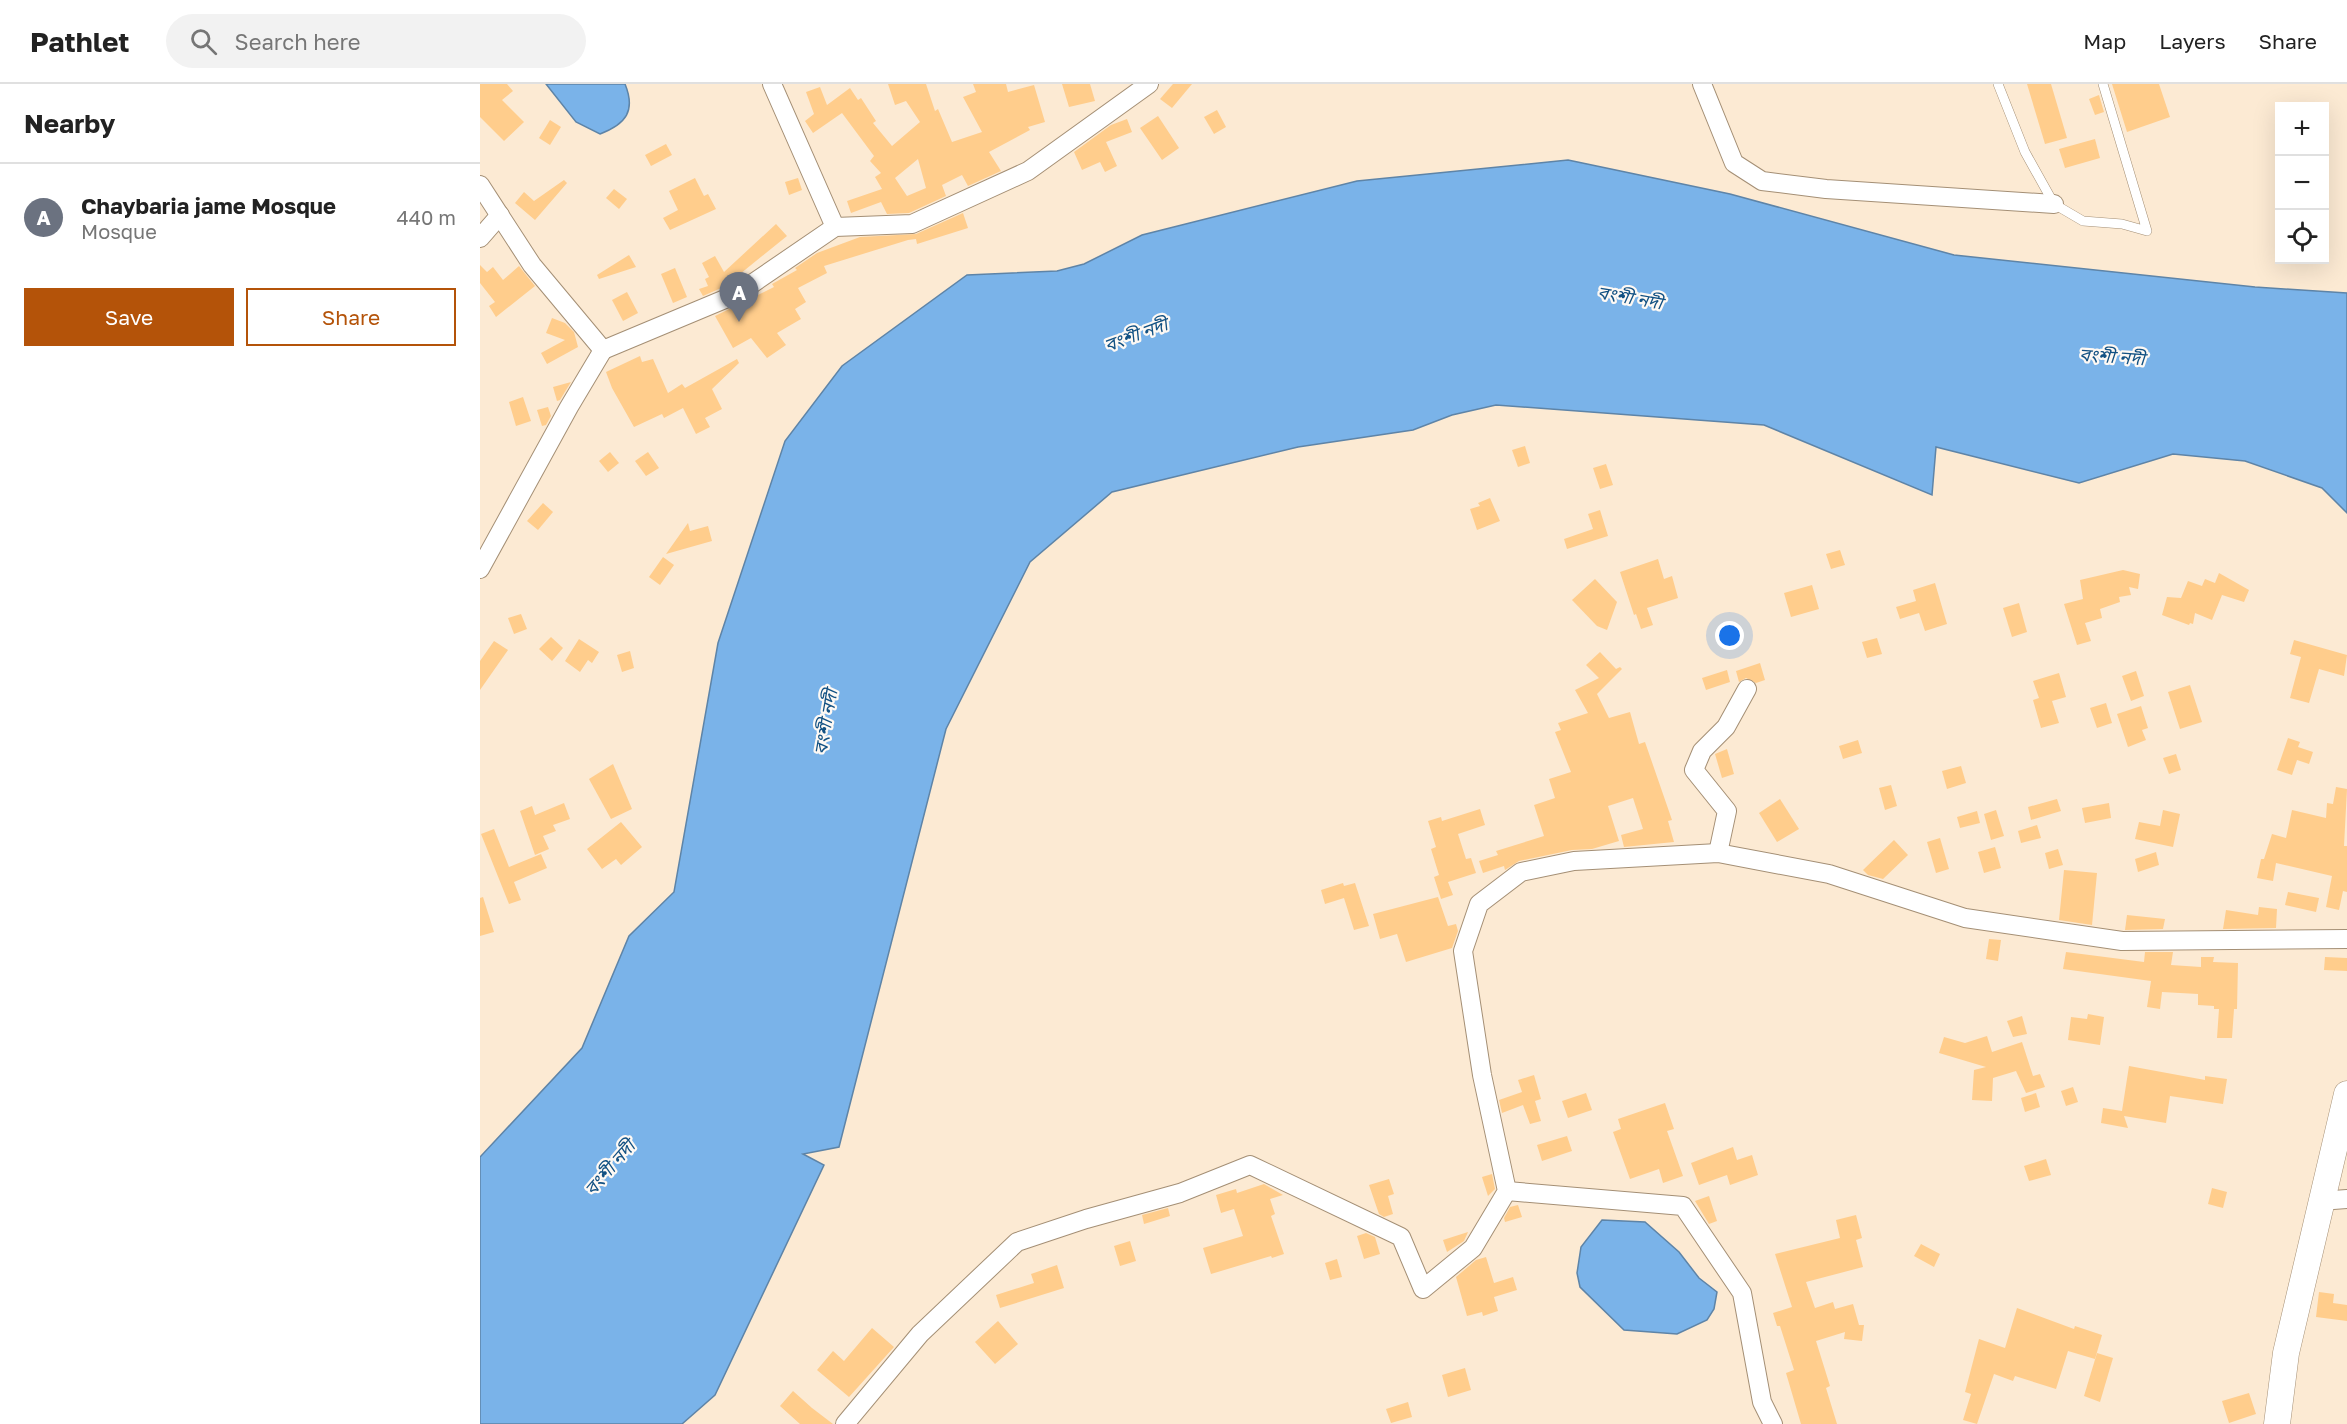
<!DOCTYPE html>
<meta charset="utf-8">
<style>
:root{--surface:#fff;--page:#f2f2f2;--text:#222;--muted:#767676;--line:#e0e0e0;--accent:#b45309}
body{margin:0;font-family:"Golos Text","Noto Sans Bengali",sans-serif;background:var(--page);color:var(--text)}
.controls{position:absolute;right:18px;top:18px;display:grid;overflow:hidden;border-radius:0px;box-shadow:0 6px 24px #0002}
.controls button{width:54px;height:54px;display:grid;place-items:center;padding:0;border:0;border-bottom:2px solid var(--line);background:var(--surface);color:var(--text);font:30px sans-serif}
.you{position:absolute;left:1250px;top:552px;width:21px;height:21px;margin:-15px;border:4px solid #fff;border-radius:50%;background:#1a73e8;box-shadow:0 0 0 9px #1a73e833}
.badge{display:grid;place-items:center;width:39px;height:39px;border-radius:50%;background:var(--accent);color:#fff;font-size:20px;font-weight:700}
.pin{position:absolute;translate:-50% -50px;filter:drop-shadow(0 2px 3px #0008)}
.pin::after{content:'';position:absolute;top:32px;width:21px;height:18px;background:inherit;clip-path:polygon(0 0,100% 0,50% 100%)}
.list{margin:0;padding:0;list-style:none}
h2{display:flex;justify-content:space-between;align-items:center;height:78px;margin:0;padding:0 24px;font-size:26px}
h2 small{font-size:20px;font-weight:400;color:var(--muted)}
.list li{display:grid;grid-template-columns:39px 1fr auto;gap:18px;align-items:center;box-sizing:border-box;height:108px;padding:0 24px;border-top:2px solid var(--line)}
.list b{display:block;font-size:22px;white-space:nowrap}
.list p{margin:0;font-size:20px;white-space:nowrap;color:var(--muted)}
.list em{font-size:20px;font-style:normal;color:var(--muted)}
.actions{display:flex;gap:12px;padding:18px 24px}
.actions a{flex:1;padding:14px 0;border:2px solid var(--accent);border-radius:0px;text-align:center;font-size:21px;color:var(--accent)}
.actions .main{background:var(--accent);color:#fff}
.icon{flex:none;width:33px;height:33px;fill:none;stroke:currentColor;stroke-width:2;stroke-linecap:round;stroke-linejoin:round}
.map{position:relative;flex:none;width:1867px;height:1340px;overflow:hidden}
header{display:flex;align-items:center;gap:36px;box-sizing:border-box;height:84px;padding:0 30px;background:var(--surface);border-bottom:2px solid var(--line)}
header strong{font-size:28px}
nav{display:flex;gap:33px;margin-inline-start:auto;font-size:21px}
.search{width:420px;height:54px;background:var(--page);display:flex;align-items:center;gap:15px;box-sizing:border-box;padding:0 21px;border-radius:33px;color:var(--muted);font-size:22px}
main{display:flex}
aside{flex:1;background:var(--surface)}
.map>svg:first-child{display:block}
.water{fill:#7ab3e9;stroke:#5e84a7;stroke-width:1.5}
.building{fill:#ffcd8c;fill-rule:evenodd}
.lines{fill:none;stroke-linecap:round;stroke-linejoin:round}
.lane-casing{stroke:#a48f75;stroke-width:10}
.street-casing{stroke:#a48f75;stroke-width:20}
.secondary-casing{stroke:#a48f75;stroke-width:27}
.lane{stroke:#fff;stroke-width:9}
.street{stroke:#fff;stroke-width:18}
.secondary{stroke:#fff;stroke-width:26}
.labels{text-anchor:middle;stroke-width:4.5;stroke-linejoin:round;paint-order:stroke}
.water-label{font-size:18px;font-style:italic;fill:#125183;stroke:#fef9f4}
</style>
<header>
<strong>Pathlet</strong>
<div class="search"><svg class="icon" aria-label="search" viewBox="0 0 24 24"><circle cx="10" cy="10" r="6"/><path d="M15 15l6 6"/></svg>Search here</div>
<nav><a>Map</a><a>Layers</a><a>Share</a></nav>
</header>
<main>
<aside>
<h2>Nearby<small></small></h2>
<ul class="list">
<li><span class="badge" style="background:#6b7280">A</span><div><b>Chaybaria jame Mosque</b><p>Mosque</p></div><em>440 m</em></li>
</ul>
<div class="actions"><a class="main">Save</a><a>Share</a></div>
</aside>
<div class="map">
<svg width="1867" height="1340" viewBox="0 0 1867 1340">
<rect width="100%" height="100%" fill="#fcead3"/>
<g class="water">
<path d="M66,0H145C156,27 146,40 120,50L96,38Z"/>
<path d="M1088,76L1250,110L1474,171L1775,203L1867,209V429L1842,404L1765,377L1693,370L1599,399L1456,363L1452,411L1284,341L1016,321L972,331L933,346L818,363L632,408L550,478L466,645L359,1063L323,1070L344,1081L235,1311L202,1340H0V1073L102,964L149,852L194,808L238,559L305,357L362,282L487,191L577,187L604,180L662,151L877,97Z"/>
<path d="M1122,1136L1165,1138L1199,1168L1219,1194L1237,1208L1234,1225L1227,1236L1197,1250L1144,1246L1100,1203L1097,1189L1101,1163Z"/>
</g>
<g class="building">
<path d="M0,0H27L33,7L22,16L44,38L24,57L0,33Z"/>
<path d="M408,0H446L455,27L458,25L472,58L502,48L483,13L496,8L493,0H526L528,8L554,1L565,38L548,43L550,46L509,68L521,87L488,102L482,91L462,101L466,112L429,129L407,130L401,118L371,129L367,117L402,105L395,93L401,89L390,77L394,72L362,29L333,49L325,37L334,30L326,8L340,3L347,21L370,4L378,16L381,14L396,37L393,39L412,62L440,38L426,17L415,21ZM438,75L446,104L427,112L415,94Z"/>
<path d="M582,0H610L615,17L589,23Z"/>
<path d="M693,0H712L692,24L680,15Z"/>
<path d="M1547,0H1571L1587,54L1565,60Z"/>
<path d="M1632,0H1679L1690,33L1647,48Z"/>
<path d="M1619,11L1624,28L1615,31L1609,15Z"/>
<path d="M737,26L746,43L734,50L724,33Z"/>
<path d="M678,32L699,64L682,76L660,44Z"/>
<path d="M647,35L652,48L626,58L637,82L625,88L620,78L602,86L594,68L631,41Z"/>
<path d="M70,36L81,43L70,61L59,54Z"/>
<path d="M1615,55L1620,74L1585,84L1579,65Z"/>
<path d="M186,60L192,71L171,82L165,71Z"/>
<path d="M215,94L224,112L228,110L236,125L190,146L183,134L198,126L189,107Z"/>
<path d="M318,94L322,106L309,111L305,98Z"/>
<path d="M84,96L87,99L55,136L35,119L44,108L54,117Z"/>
<path d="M134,105L147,115L139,125L126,114Z"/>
<path d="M483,129L488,144L437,160L436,155L428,156L344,182L347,189L318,204L326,218L315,225L321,235L297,249L306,261L287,274L271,254L253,264L235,232L294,203L292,200L317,186L315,184L337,169L380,153L436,150Z"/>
<path d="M296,140L307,152L255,194L257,197L223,212L219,205L228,202L225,195L229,193L222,179L235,172L244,188Z"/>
<path d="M149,171L156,183L119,195L117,191Z"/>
<path d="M0,181L7,188L13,183L23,196L39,182L55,202L16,233L9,222L15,218L0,199Z"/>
<path d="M195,184L207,213L193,219L181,190Z"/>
<path d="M147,208L158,229L143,237L132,216Z"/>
<path d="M72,234L85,239L94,248L98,263L67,280L61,269L85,256L66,249Z"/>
<path d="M160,272L162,278L173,275L188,309L202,300L205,304L257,275L259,279L232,305L242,325L225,334L230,343L216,350L203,324L184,334L182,330L154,343L132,304L126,288Z"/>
<path d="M91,298L80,316L77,317L73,303Z"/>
<path d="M43,313L51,337L36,342L29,318Z"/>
<path d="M68,323L71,332L66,341L62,342L57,326Z"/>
<path d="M1045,362L1050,379L1038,383L1032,366Z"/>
<path d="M130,368L139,379L128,388L119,377Z"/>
<path d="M168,368L179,384L166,392L155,377Z"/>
<path d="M1126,380L1133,401L1120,405L1113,384Z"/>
<path d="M1010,414L1020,437L997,446L990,425L1000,422L998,419Z"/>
<path d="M63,419L73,428L58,446L47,437Z"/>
<path d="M1120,426L1128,452L1087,465L1084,455L1113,445L1108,430Z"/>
<path d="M208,439L210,447L228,442L232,457L186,470Z"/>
<path d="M1360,466L1365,481L1351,485L1346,470Z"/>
<path d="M183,473L194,481L180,501L169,493Z"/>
<path d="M1178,475L1184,495L1192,492L1198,514L1167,524L1173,541L1161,545L1156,530L1154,531L1140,488Z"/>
<path d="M1643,486L1660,490L1658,505L1649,503L1651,511L1639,513L1640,518L1620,525L1622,534L1605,539L1611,557L1597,561L1584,520L1603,515L1600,496Z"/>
<path d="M1739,489L1769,506L1764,518L1742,511L1732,536L1715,529L1713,540L1710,539L1709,541L1682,531L1687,513L1701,514L1708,497L1722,502L1725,495L1735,499Z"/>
<path d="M1115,495L1137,518L1127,546L1117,542L1092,516Z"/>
<path d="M1455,499L1467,540L1445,547L1439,529L1420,535L1416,523L1436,517L1433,506Z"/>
<path d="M1332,501L1339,525L1311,533L1304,509Z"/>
<path d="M1539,519L1547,548L1532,553L1523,524Z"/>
<path d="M41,530L47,545L34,550L28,534Z"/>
<path d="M71,553L83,564L72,577L59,565Z"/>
<path d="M1397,554L1402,570L1387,574L1382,558Z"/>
<path d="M99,555L119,568L112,579L108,576L100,588L85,577Z"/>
<path d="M1814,556L1867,571L1864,592L1839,585L1829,619L1810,614L1821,573L1810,570Z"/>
<path d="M14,557L28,566L0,606V577Z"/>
<path d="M150,567L154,584L142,588L137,571Z"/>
<path d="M1120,568L1136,585L1140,583L1142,585L1117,610L1129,634L1150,628L1159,660L1165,658L1192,736L1188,737L1194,758L1144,763L1141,751L1163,745L1153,714L1128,722L1139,757L1112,765L1092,766L1039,777L1025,786L1024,782L1003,789L999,777L1018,771L1016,767L1064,752L1054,721L1075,714L1069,695L1091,688L1075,648L1081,646L1078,639L1108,629L1095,606L1119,594L1106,581Z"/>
<path d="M1280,579L1285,596L1276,599L1266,594L1259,598L1256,587Z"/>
<path d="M1247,586L1250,598L1226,606L1222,594Z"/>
<path d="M1656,587L1664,612L1651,617L1642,592Z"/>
<path d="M1579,589L1586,613L1572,617L1579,639L1561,644L1553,616L1559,614L1553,597Z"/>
<path d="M1710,601L1722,638L1700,645L1688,608Z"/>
<path d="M1626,619L1632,639L1617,644L1610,624Z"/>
<path d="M1661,622L1668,644L1662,646L1666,656L1648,663L1637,630Z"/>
<path d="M1808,654L1820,658L1818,663L1833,668L1829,680L1817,676L1812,691L1797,686Z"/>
<path d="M1378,656L1382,669L1363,675L1359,662Z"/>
<path d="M1247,665L1254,690L1242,694L1235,670Z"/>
<path d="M1696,670L1701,686L1689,690L1683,674Z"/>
<path d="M133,680L152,725L131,735L109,695Z"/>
<path d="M1481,682L1486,699L1467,705L1462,687Z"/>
<path d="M1411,701L1417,722L1405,726L1399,704Z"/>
<path d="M1856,703L1867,705L1864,762H1867V808L1863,807L1859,826L1846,823L1852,792L1796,779L1793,797L1777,794L1781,775H1784L1792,750L1806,754L1812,726L1846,734L1847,719L1853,720Z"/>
<path d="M1300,715L1319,745L1297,758L1279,729Z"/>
<path d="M1577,715L1581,727L1551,736L1548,723Z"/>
<path d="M84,719L90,735L73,741L76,747L63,752L69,765L55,771L40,727L52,722L55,731Z"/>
<path d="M1629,719L1631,734L1605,739L1602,724Z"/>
<path d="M1000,725L1005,741L978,750L986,775L991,774L996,789L968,798L973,811L961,815L954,793L959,791L951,765L956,763L948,737L961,733L962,737Z"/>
<path d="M1516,726L1524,752L1511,756L1504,730Z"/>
<path d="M1683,726L1700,730L1693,763L1655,755L1659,738L1680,742Z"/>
<path d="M1497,727L1500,739L1480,744L1477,733Z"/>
<path d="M141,738L162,763L141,781L136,775L122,785L107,765Z"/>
<path d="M1557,741L1561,754L1541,759L1538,747Z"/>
<path d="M14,745L29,783L61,770L67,784L34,798L41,816L29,820L1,750Z"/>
<path d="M1460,754L1469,785L1456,789L1447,758Z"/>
<path d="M1414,756L1428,771L1403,795L1388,791L1383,786Z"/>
<path d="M1515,763L1521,784L1504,789L1498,768Z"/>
<path d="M1578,765L1583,781L1569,785L1565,769Z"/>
<path d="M1676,768L1679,781L1658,788L1655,775Z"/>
<path d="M1584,786L1617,789L1612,841L1579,836Z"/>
<path d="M863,799L864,802L875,799L889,842L874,846L864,814L845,820L841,806Z"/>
<path d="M1808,808L1839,814L1836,828L1805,821Z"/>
<path d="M3,813L14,848L0,852V814Z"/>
<path d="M958,813L968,842L976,840L978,847L972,864L926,878L917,850L900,855L893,830Z"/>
<path d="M1779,823L1797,825L1796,844L1743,845L1746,826L1778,831Z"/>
<path d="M1647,831L1685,835L1683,845L1645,846Z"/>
<path d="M1509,855L1521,856L1518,877L1506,875Z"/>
<path d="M1586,868L1664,878L1665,868H1693L1691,881L1721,883V873H1734L1733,878L1758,879L1757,925H1754L1752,954H1737L1739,925H1734V922L1718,921V910L1682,908L1680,925L1667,923L1671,897L1583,885Z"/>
<path d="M1845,873L1867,874V887L1844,886Z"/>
<path d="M1608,930L1624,933L1620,961L1588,956L1591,933L1607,935Z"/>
<path d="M1542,932L1547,950L1533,953L1527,937Z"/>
<path d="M1507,952L1512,968L1542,958L1553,992L1560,990L1565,1003L1546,1009L1536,987L1513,994L1512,1017L1492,1016L1494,986L1506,983L1459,969L1464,953L1485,959Z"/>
<path d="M1649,982L1725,996V992L1747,995L1743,1020L1690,1012L1686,1039L1644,1032L1648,1044L1621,1039L1623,1024L1642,1027Z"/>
<path d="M1054,991L1061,1015L1055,1017L1061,1037L1050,1040L1043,1021L1022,1029L1019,1016L1042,1008L1038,996Z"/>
<path d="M1593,1003L1598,1018L1586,1022L1581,1007Z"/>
<path d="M1106,1009L1112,1026L1088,1034L1082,1017Z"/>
<path d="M1556,1009L1560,1023L1545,1028L1541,1014Z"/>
<path d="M1185,1019L1194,1045L1187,1047L1203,1092L1183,1099L1179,1085L1150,1095L1133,1048L1141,1045L1138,1035Z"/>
<path d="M1087,1052L1092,1067L1062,1077L1057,1061Z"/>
<path d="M1253,1063L1257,1076L1272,1071L1278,1091L1250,1101L1247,1091L1219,1101L1211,1079Z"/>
<path d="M1566,1075L1571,1091L1549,1097L1544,1082Z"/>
<path d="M1012,1090L1015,1105L1008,1112L1002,1093Z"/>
<path d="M909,1095L914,1110L908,1112L913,1130L904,1133L899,1130L889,1101Z"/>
<path d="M784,1100L803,1111L790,1115L795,1130L791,1132L804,1170L792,1174L791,1172L731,1190L723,1164L763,1152L754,1125L741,1129L736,1111L756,1105L757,1109Z"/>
<path d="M1732,1104L1747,1108L1743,1124L1728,1120Z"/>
<path d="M1229,1112L1237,1137L1229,1140L1215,1117Z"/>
<path d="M1038,1121L1042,1133L1025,1138L1024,1134L1030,1123Z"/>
<path d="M688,1124L690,1132L664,1140L662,1131Z"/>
<path d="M1376,1131L1382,1154L1376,1156L1383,1183L1326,1198L1335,1224L1353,1218L1355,1225L1373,1220L1379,1241H1384L1382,1257L1364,1255L1365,1248L1336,1257L1350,1302L1346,1304L1357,1340H1321L1306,1289L1314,1286L1300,1242H1297L1293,1229L1312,1223L1295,1170L1360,1154L1356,1136Z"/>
<path d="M988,1148L984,1157L967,1168L963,1156Z"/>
<path d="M886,1149L895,1153L900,1170L884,1175L877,1152Z"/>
<path d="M650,1157L656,1177L640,1182L634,1162Z"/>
<path d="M1441,1160L1460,1170L1454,1183L1434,1172Z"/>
<path d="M1006,1173L1014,1199L1033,1193L1037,1206L1014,1213L1018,1227L1003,1232L1002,1228L987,1232L976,1193L996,1176Z"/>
<path d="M857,1175L862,1193L850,1196L845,1179Z"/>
<path d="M577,1181L584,1204L520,1224L516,1211L554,1199L551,1190Z"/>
<path d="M1839,1208L1854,1210L1853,1219L1867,1221V1237L1836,1233Z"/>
<path d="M1537,1224L1594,1245L1595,1242L1622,1251L1615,1275L1588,1267L1576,1305L1535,1292L1533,1297L1514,1290L1497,1340L1483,1336L1491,1310L1485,1308L1499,1255L1525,1264Z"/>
<path d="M518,1237L538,1260L515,1280L495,1258Z"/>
<path d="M392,1244L414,1263L369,1313L337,1286L353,1267L364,1277Z"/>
<path d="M1617,1269L1633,1274L1620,1318L1604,1312Z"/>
<path d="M985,1284L991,1306L968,1313L962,1291Z"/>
<path d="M313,1307L332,1324L353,1340H320L300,1322Z"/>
<path d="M1769,1309L1776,1330L1749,1339L1742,1317Z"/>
<path d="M928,1318L932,1333L911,1339L906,1325Z"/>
</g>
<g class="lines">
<defs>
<path id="lane" d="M1518,0L1545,68L1574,120L1603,137L1642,140L1667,147L1623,0"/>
<g id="street">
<path d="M292,0L355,143"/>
<path d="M1222,0L1254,79L1282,97L1346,105L1574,120"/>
<path d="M0,101L52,181L123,266"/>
<path d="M0,154L20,131"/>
<path d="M123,266L257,210L355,143L432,140L548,87L669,0"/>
<path d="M0,485L89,323L123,266"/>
<path d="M1238,769L1247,727L1214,686L1222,667L1246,643L1267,605"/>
<path d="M1027,1107L1203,1122L1262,1209L1282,1318L1293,1340"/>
<path d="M1840,1117L1867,1115"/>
<path d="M365,1340L440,1250L537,1158L606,1135L700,1109L770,1081L921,1153L943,1205L993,1164L1027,1107L1002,991L983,867L999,820L1041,788L1094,777L1238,769L1349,790L1485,834L1642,857L1867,855"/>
</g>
<path id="secondary" d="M1797,1340L1806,1269L1867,1010"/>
</defs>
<use href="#lane" class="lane-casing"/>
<use href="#street" class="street-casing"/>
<use href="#secondary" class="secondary-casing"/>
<use href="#lane" class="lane"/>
<use href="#street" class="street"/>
<use href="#secondary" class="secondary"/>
</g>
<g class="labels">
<g class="water-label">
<text transform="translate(1150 214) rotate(10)" y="6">বংশী নদী</text>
<text transform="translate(656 251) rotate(-20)" y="6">বংশী নদী</text>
<text transform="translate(1632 273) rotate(4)" y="6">বংশী নদী</text>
<text transform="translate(346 638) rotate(-80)" y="6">বংশী নদী</text>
<text transform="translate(130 1084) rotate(-49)" y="6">বংশী নদী</text>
</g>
</g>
</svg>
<div class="controls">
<button>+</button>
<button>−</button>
<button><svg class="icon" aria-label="locate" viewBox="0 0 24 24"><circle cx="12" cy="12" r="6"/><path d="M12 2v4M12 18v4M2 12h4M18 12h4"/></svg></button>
</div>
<div class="you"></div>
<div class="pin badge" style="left:259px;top:238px;background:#6b7280">A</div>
</div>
</main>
